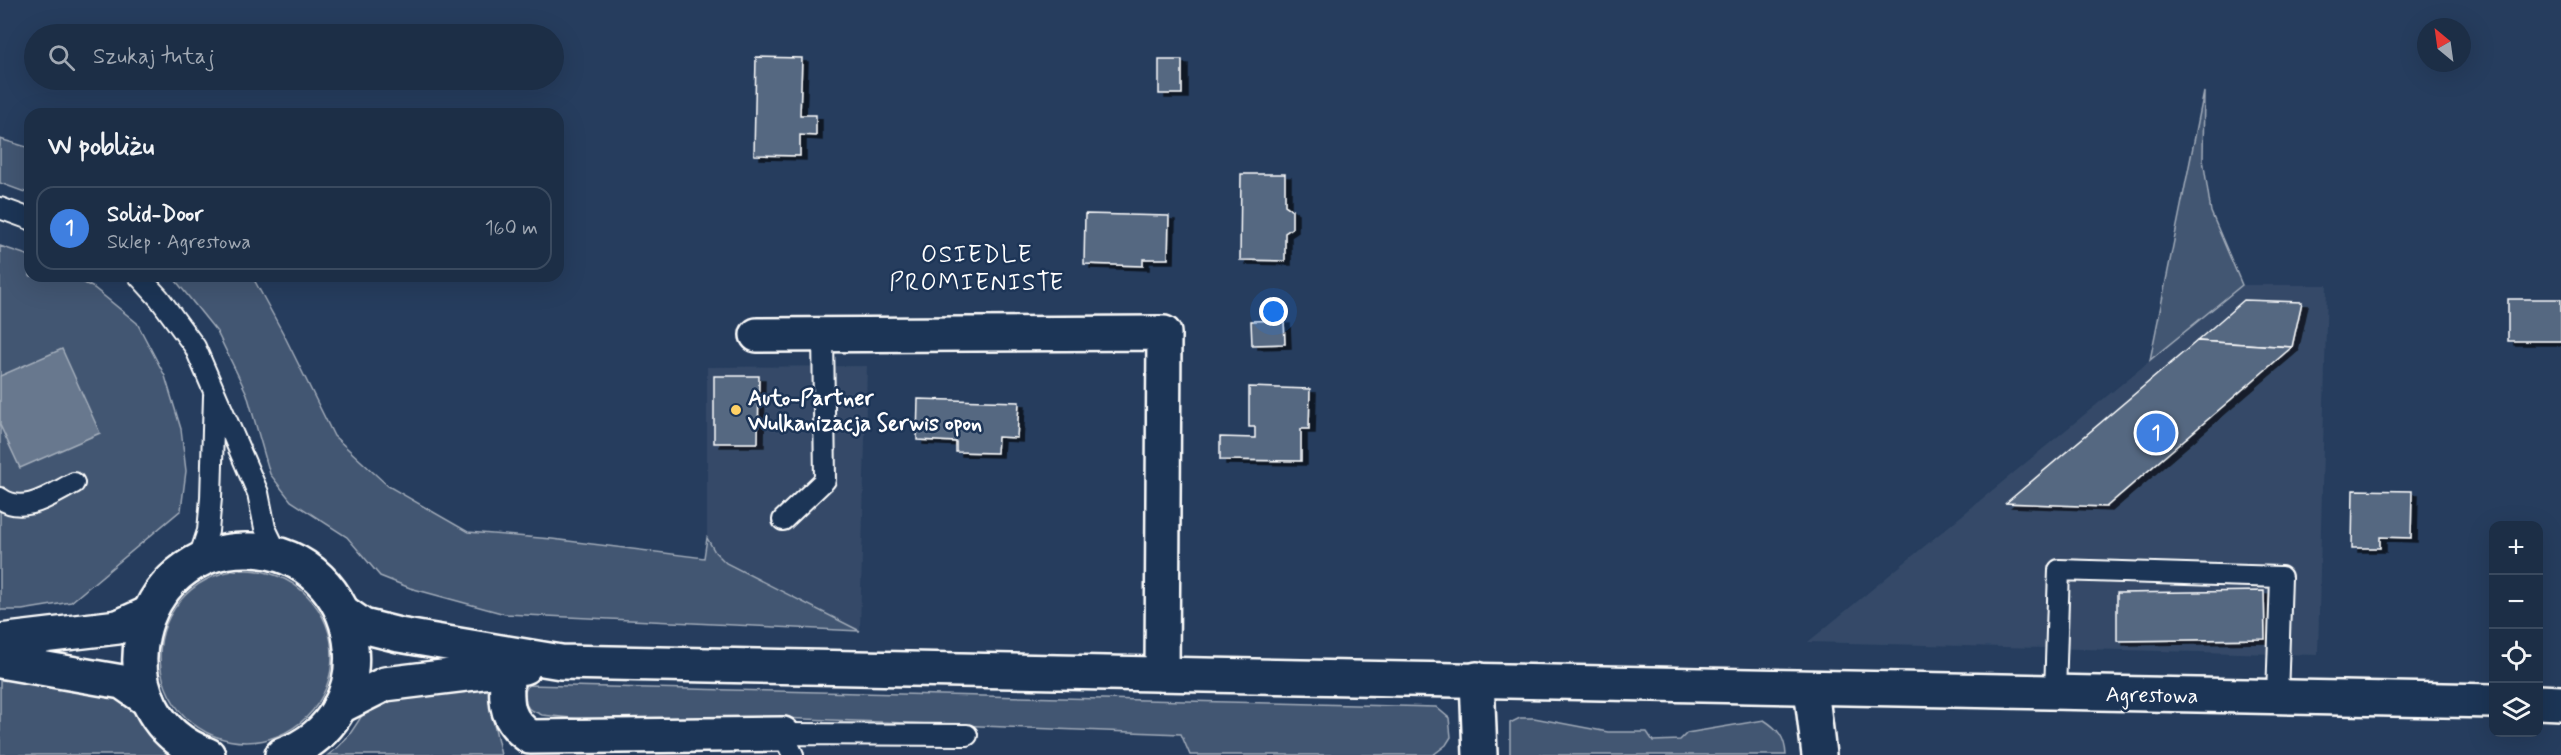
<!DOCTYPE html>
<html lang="pl">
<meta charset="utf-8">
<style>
:root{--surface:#1c2e46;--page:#293a51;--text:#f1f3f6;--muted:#a0a8b3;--line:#3a4a5f;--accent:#ffd166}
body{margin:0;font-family:Mynerve,sans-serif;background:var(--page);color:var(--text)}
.controls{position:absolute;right:18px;bottom:18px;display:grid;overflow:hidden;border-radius:12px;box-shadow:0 6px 24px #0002}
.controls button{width:54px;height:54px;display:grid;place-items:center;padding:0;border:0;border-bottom:2px solid var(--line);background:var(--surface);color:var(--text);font:30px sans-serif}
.compass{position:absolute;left:2417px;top:18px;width:54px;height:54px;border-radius:50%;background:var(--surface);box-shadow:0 6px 24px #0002;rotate:331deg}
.you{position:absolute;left:1274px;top:312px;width:21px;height:21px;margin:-15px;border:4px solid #fff;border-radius:50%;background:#1a73e8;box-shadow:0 0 0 9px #1a73e833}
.badge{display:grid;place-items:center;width:39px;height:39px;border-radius:50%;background:var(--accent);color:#fff;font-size:20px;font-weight:700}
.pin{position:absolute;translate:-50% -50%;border:3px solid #fff;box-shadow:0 2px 6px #0006}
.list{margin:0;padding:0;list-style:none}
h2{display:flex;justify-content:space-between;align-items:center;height:78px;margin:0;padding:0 24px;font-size:26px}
h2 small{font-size:20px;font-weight:400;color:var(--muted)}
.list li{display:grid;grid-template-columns:39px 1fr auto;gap:18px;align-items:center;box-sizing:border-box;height:84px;margin:0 12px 12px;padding:0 12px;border:2px solid var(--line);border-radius:18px}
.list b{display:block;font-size:22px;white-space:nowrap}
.list p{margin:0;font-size:20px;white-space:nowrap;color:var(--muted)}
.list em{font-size:20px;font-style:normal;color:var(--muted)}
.icon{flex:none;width:33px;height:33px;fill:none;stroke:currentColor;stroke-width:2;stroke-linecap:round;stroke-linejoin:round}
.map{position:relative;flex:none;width:2561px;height:755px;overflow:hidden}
.search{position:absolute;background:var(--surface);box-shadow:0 6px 24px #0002;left:24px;top:24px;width:540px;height:66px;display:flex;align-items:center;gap:15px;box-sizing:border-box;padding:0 21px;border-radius:33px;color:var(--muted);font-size:22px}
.panel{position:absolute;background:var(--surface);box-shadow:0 6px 24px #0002;left:24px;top:108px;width:540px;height:174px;border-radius:18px}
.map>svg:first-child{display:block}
.built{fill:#344a68}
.green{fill:#425672;stroke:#a0aab8;stroke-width:1.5}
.water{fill:#67788e;stroke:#a4aebb;stroke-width:1.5}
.building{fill:#556781;stroke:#fff;stroke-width:1.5;filter:url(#shadow)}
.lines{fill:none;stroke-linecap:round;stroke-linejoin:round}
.lane-casing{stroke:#fff;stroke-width:24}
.street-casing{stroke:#fff;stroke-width:38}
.secondary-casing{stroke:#fff;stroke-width:38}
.highway-casing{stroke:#fff;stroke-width:38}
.lane{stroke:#1d3557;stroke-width:20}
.street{stroke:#1d3557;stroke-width:33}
.secondary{stroke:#1d3557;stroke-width:33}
.highway{stroke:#1d3557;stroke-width:33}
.poi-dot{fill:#ffd166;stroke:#1d3557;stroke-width:2}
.labels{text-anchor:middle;stroke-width:5;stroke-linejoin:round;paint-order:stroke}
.poi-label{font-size:22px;font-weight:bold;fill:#fff;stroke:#1d3557;text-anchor:start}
.street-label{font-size:22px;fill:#fff;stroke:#1d3557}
.neighbourhood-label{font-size:24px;letter-spacing:1.5px;fill:#fff;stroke:#1d3557}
</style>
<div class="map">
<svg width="2561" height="755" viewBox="0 0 2561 755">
<defs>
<filter id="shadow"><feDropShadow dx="6" dy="4" stdDeviation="0" flood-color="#0009"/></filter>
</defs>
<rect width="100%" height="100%" fill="#263d5e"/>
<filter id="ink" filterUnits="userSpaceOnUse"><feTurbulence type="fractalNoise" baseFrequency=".0167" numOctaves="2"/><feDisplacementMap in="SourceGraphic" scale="12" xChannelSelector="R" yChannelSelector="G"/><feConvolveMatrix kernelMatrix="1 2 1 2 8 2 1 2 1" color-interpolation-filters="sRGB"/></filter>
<g filter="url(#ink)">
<g class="built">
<path d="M2242,285H2327L2318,655L1808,642Z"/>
<path d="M867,366L860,631L726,563L715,552L707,538V367Z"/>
</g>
<g class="green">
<path d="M2204,92L2203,159L2211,212L2242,285L2150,360Z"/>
<path d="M0,139L30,148V194L0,183Z"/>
<path d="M0,246L30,256V276H71L94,288L137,323L165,376L181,429L186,471L181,510L71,602L22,610H0Z"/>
<path d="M172,276H252L283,333L334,436L388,486L468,532L552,539L704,558L707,538L715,552L726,563L860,631L505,614L410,588L380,576L347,537L291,501L270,474L247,394L217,332Z"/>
<circle cx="246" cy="656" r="86"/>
<path d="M0,668L121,692L156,743L170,755H0Z"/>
<path d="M495,684L493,719L501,755H328C349,741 361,717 374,695Z"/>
<path d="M528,685L1436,707L1449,718L1451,737L1446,745L1433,755H1190L1181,734L780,718L581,719L542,715L529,709L522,698Z"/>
<path d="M1520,718H1534L1608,732H1647L1653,741L1680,740L1687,733L1764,720C1778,729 1785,737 1786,755H1510V723Z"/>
</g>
<path class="water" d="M62,349L100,433L20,468L0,425V376Z"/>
<g class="building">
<path d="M756,57L802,58L800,115H816V136L800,135V156L754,155Z"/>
<rect x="1159" y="60" width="23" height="34"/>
<path d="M1241,174H1285V205L1292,210V228L1285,233V261L1240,260Z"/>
<path d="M1085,214L1169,216L1168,259H1143V266L1084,264Z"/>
<rect x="2508" y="299" width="53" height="42"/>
<path d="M2244,300L2302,302L2292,347L2197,341Z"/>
<path d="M1284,320L1285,344L1252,345L1251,321Z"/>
<path d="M2197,341L2292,347L2106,507L2006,503Z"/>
<path d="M714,376H759L758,443H714Z"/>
<path d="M1249,387L1310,389L1309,429H1301V461L1220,460V437L1255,438V427H1249Z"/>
<path d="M918,399L1019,402L1017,438L998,437L997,453L956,452V442L917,440Z"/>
<path d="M2353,490L2412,491L2411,538L2380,537V548H2352Z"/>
<path d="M2264,591L2265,639L2117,641V593Z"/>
</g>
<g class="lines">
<defs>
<g id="lane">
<path d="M0,208L30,219"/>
<path d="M139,276L159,298L195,347L258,493L265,528L278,555"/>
<path d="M0,498C24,516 52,494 74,483"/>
<path d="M783,520L825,480L823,334"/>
<path d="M198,561L208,531L211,498L214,396"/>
<path d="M2055,692L2059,570L2281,577L2277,697"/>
<path d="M793,755L783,734L967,735"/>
</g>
<g id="street">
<path d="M757,335L1164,333L1162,674"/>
<path d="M507,669C507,699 502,718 530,737L783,734"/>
<path d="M1477,679L1480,755"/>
<path d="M1811,688L1819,755"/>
</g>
<g id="secondary">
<path d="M343,612L363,626L399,635L561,662L2494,701"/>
<path d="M0,641L118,627L147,614"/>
<path d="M0,661L122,682L148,700"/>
<path d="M2538,702L2561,703"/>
<path d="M339,707L385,684L524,667"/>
<path d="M208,755C95,714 132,545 251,550C365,555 391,717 282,755"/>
</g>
<g id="highway">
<path d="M193,750L197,755"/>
<path d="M293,755L296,750"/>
</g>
</defs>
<use href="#lane" class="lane-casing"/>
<use href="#street" class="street-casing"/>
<use href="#secondary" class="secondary-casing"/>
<use href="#highway" class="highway-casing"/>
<use href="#lane" class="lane"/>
<use href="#street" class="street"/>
<use href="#secondary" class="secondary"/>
<use href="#highway" class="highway"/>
</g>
</g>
<circle class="poi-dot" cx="736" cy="410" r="6"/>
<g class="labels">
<g class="poi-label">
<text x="748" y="405">Auto-Partner<tspan x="748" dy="25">Wulkanizacja Serwis opon</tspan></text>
</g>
<g class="street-label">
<text transform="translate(2152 694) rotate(1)" y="8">Agrestowa</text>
</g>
<g class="neighbourhood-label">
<text x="977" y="262">OSIEDLE<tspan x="977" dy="28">PROMIENISTE</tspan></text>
</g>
</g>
</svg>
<div class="controls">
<button>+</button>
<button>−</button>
<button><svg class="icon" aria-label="locate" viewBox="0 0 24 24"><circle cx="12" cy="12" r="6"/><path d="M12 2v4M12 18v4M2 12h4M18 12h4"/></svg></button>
<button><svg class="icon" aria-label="layers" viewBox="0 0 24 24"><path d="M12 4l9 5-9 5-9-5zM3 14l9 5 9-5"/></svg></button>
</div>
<svg class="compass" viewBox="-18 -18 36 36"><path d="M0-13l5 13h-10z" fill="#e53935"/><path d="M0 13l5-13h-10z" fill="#a0a8b3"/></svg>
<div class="you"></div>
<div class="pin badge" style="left:2156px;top:433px;background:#3f7fe0">1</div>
<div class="search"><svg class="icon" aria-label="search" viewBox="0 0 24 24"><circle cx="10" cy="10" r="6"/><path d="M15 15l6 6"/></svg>Szukaj tutaj</div>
<section class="panel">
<h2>W pobliżu<small></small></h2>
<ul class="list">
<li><span class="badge" style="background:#3f7fe0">1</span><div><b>Solid-Door</b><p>Sklep · Agrestowa</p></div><em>160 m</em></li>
</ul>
</section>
</div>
